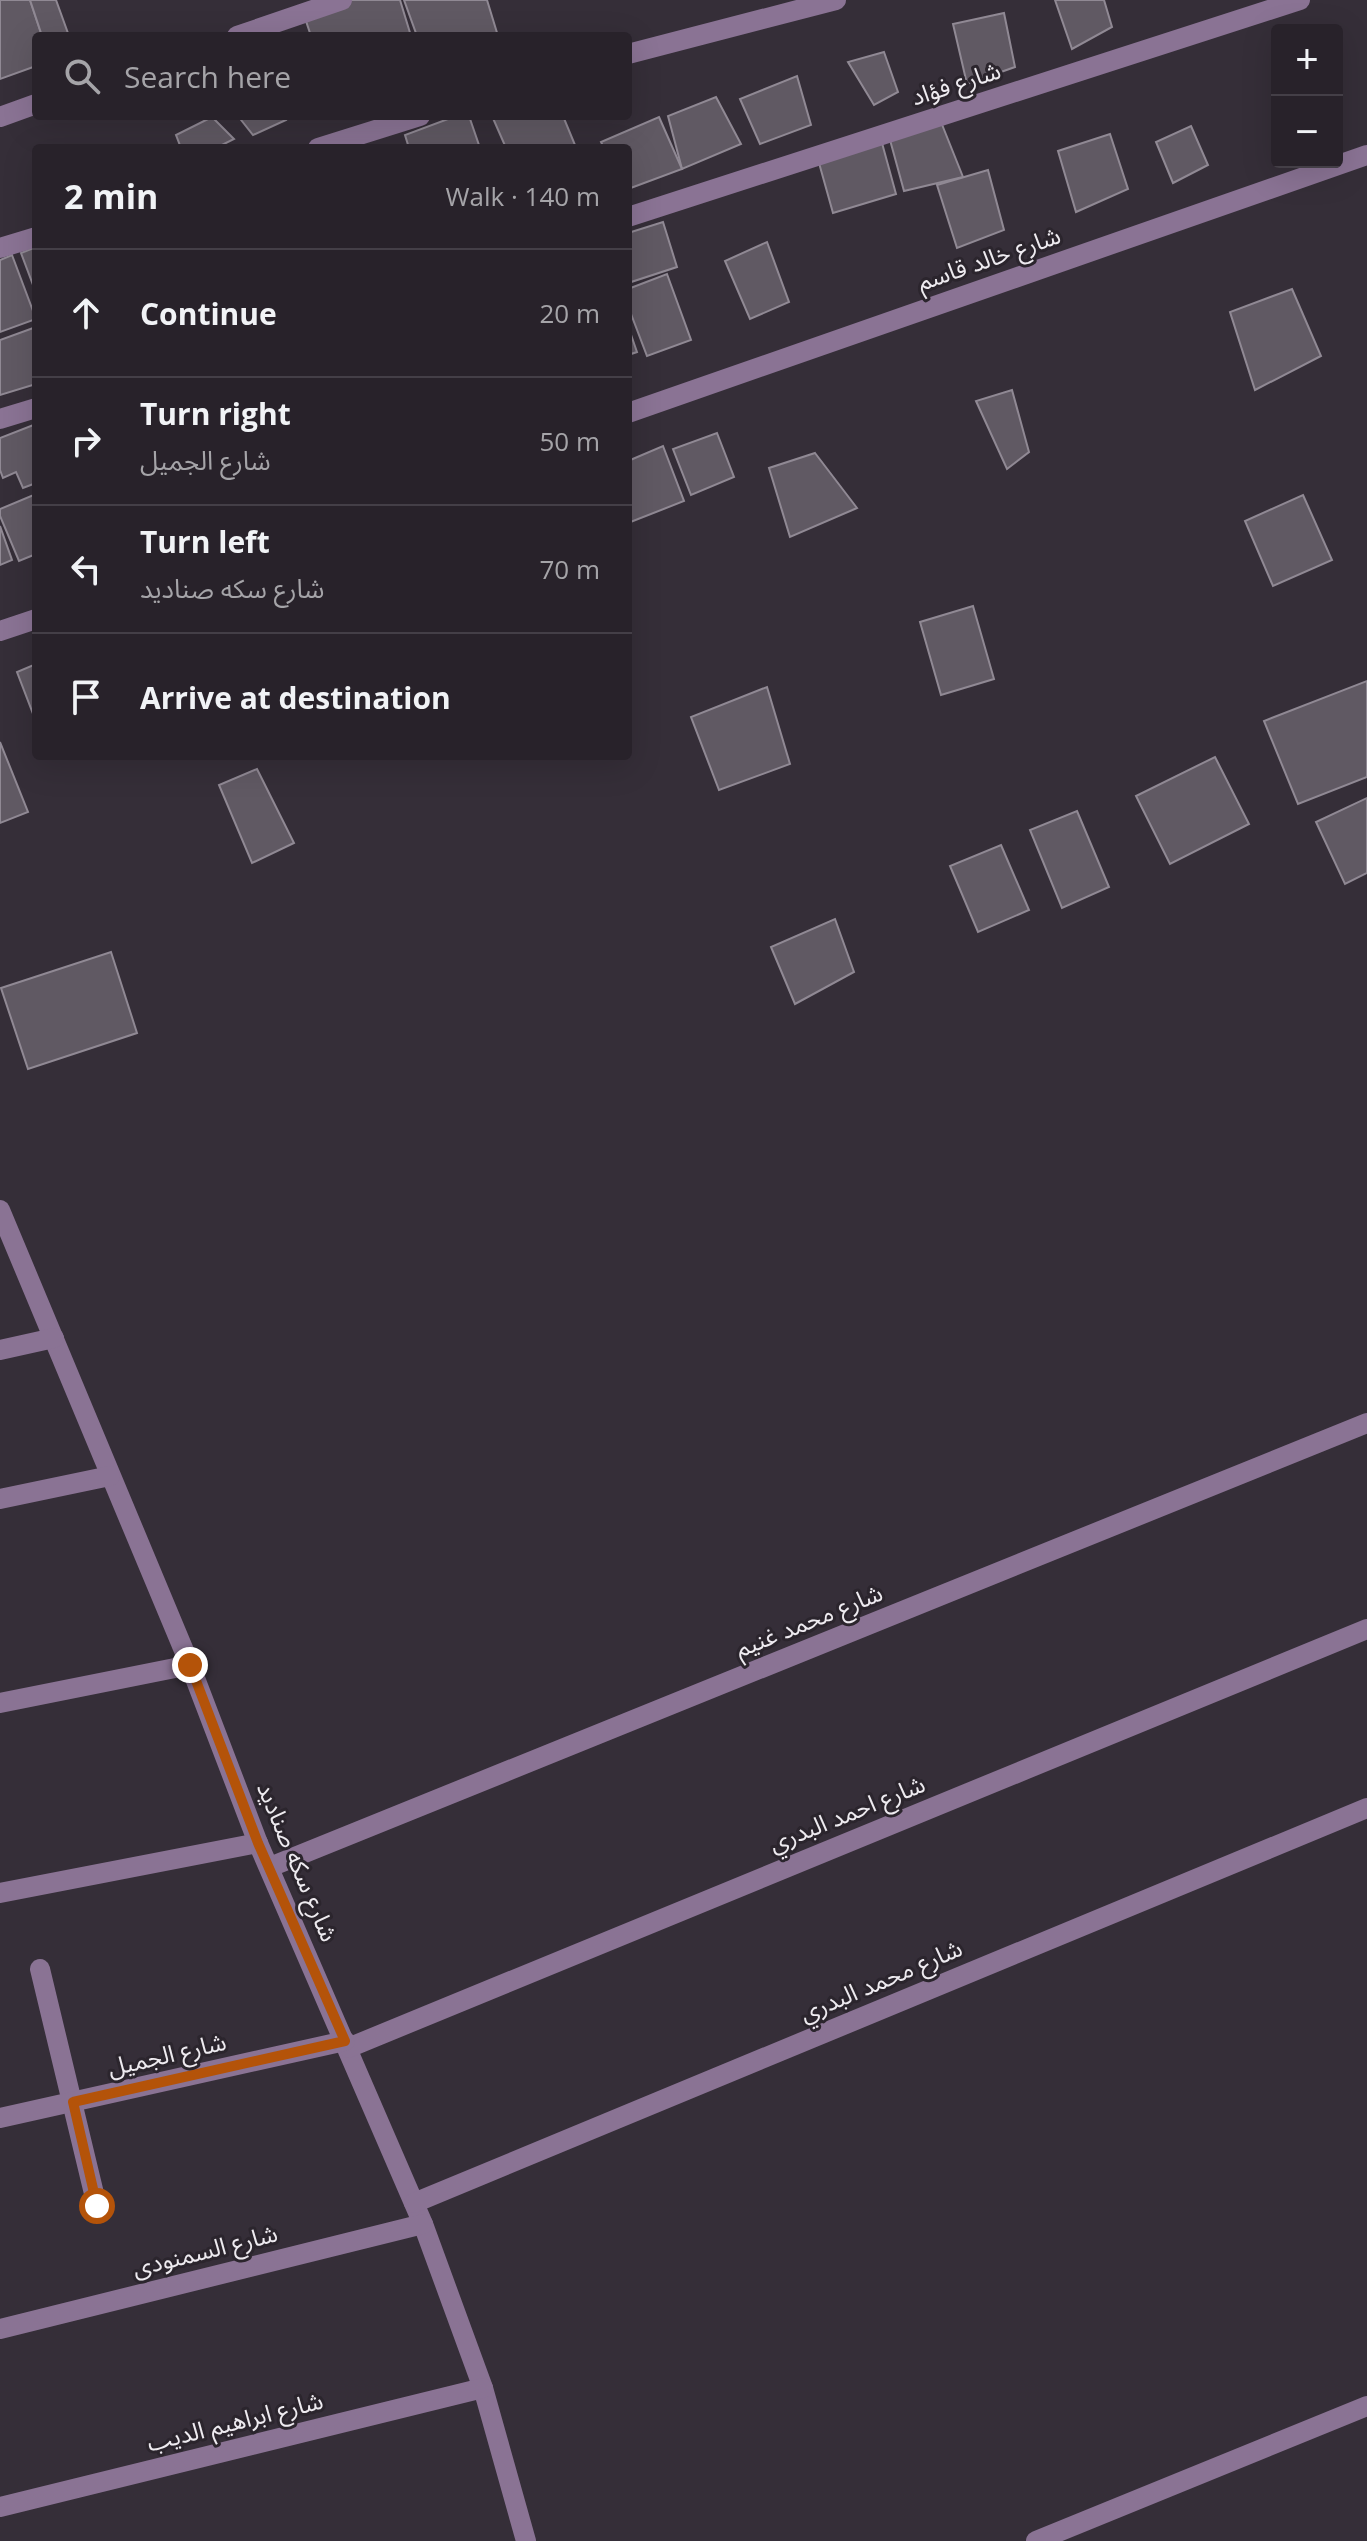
<!DOCTYPE html>
<meta charset="utf-8">
<style>
:root{--surface:#28222a;--page:#302a32;--text:#f1f3f6;--muted:#a5a4a8;--line:#443f47}
body{margin:0;font-family:"Open Sans","Noto Sans Arabic",sans-serif;background:var(--page);color:var(--text)}
.controls{position:absolute;right:24px;top:24px;display:grid;overflow:hidden;border-radius:8px;box-shadow:0 8px 32px #0002}
.controls button{width:72px;height:72px;display:grid;place-items:center;padding:0;border:0;border-bottom:2px solid var(--line);background:var(--surface);color:var(--text);font:40px sans-serif}
.stop{position:absolute;width:24px;height:24px;margin:-18px;border:6px solid #b45309;border-radius:50%;background:#fff}
.stop.end{background:#b45309;border-color:#fff;box-shadow:0 2px 8px #0008}
.list{margin:0;padding:0;list-style:none}
h2{display:flex;justify-content:space-between;align-items:center;height:104px;margin:0;padding:0 32px;font-size:34px}
h2 small{font-size:26px;font-weight:400;color:var(--muted)}
.list li{display:grid;grid-template-columns:52px 1fr auto;gap:24px;align-items:center;box-sizing:border-box;height:128px;padding:0 32px;border-top:2px solid var(--line)}
.list b{display:block;font-size:30px;white-space:nowrap}
.list p{margin:0;font-size:26px;white-space:nowrap;color:var(--muted)}
.list em{font-size:26px;font-style:normal;color:var(--muted)}
.icon{flex:none;width:44px;height:44px;fill:none;stroke:currentColor;stroke-width:2;stroke-linecap:round;stroke-linejoin:round}
.map{position:relative;flex:none;width:1367px;height:2541px;overflow:hidden}
.search{position:absolute;background:var(--surface);box-shadow:0 8px 32px #0002;left:32px;top:32px;width:600px;height:88px;display:flex;align-items:center;gap:20px;box-sizing:border-box;padding:0 28px;border-radius:8px;color:var(--muted);font-size:30px}
.panel{position:absolute;background:var(--surface);box-shadow:0 8px 32px #0002;left:32px;top:144px;width:600px;height:616px;border-radius:8px}
.map>svg:first-child{display:block}
.building{fill:#605963;stroke:#908994;stroke-width:2}
.lines{fill:none;stroke-linecap:round;stroke-linejoin:round}
.minor{stroke:#8a7394;stroke-width:20}
.route{stroke:#b45309;stroke-width:10}
.labels{text-anchor:middle;stroke-width:6;stroke-linejoin:round;paint-order:stroke}
.street-label{font-size:24px;fill:#eeebf0;stroke:#2b252d}
</style>
<div class="map">
<svg width="1367" height="2541" viewBox="0 0 1367 2541">
<rect width="100%" height="100%" fill="#352e38"/>
<g class="building">
<path d="M0,0H30L42,36H36V66L0,79Z"/>
<path d="M30,0H56L69,36H42Z"/>
<path d="M350,0H400L411,36H311L305,18Z"/>
<path d="M404,0H487L498,36H417Z"/>
<path d="M1055,0H1104L1112,27L1072,49Z"/>
<path d="M1004,13L1015,67L967,84L953,24Z"/>
<path d="M884,52L898,92L874,105L848,62Z"/>
<path d="M797,76L811,125L760,144L740,99Z"/>
<path d="M716,97L741,144L682,169L668,116Z"/>
<path d="M238,116H284L286,120L253,135Z"/>
<path d="M456,116H469L480,148H409L405,135Z"/>
<path d="M492,116H563L575,145L568,148H506Z"/>
<path d="M212,117L234,139L216,148H181L176,135Z"/>
<path d="M659,117L682,169L628,189V148H604L601,142Z"/>
<path d="M941,122L963,177L904,191L890,140Z"/>
<path d="M1191,126L1208,165L1173,183L1156,142Z"/>
<path d="M1110,134L1128,189L1076,212L1058,151Z"/>
<path d="M882,143L896,194L833,213L819,163Z"/>
<path d="M988,170L1004,230L957,248L937,185Z"/>
<path d="M663,222L677,267L628,283V233Z"/>
<path d="M767,242L789,302L750,319L725,261Z"/>
<path d="M36,247V293L21,253Z"/>
<path d="M12,255L36,319L0,332V260Z"/>
<path d="M667,274L691,340L647,356L628,306V289Z"/>
<path d="M1292,289L1321,356L1255,390L1230,312Z"/>
<path d="M628,326L637,352L628,355Z"/>
<path d="M36,327V384L0,395V340Z"/>
<path d="M1012,390L1029,452L1007,469L976,401Z"/>
<path d="M36,424V483L23,488L16,472L3,478L0,470V438Z"/>
<path d="M717,433L734,477L691,495L673,449Z"/>
<path d="M663,446L684,501L628,523V461Z"/>
<path d="M815,453L857,508L790,537L769,468Z"/>
<path d="M36,494V554L19,561L0,516V509Z"/>
<path d="M1303,495L1332,560L1273,586L1245,521Z"/>
<path d="M0,526L12,560L0,565Z"/>
<path d="M973,606L994,679L941,695L920,622Z"/>
<path d="M36,664V719H35L17,672Z"/>
<path d="M1367,681V777L1298,804L1264,721Z"/>
<path d="M767,687L790,764L719,790L691,717Z"/>
<path d="M0,742L28,812L0,823Z"/>
<path d="M1215,757L1249,824L1170,864L1136,796Z"/>
<path d="M257,769L294,843L252,863L219,785Z"/>
<path d="M1367,798V873L1345,884L1316,822Z"/>
<path d="M1077,811L1109,887L1062,908L1030,830Z"/>
<path d="M1001,845L1029,910L978,932L950,866Z"/>
<path d="M835,919L854,972L795,1004L771,947Z"/>
<path d="M111,952L137,1033L28,1069L1,988Z"/>
</g>
<g class="lines">
<g class="minor">
<path d="M237,36L342,0"/>
<path d="M628,54L836,0"/>
<path d="M0,117L36,104"/>
<path d="M318,148L420,116"/>
<path d="M628,217L1300,0"/>
<path d="M0,248L36,237"/>
<path d="M628,413L1367,155"/>
<path d="M0,419L36,408"/>
<path d="M0,631L36,619"/>
<path d="M0,1210L190,1665L258,1843L423,2224L483,2388L526,2541"/>
<path d="M0,1350L54,1338"/>
<path d="M0,1499L110,1476"/>
<path d="M0,1703L190,1665"/>
<path d="M270,1867L1367,1423"/>
<path d="M0,1893L258,1843"/>
<path d="M40,1969L97,2206"/>
<path d="M348,2048L1367,1629"/>
<path d="M0,2118L345,2041"/>
<path d="M414,2203L1367,1808"/>
<path d="M0,2329L423,2224"/>
<path d="M0,2507L483,2388"/>
<path d="M1036,2541L1367,2406"/>
</g>
</g>
<g class="lines">
<path class="route" d="M97,2206L73,2102L345,2041L258,1843L190,1665"/>
</g>
<g class="labels">
<g class="street-label">
<text transform="translate(956 84) rotate(-18)" y="8">شارع فؤاد</text>
<text transform="translate(989 259) rotate(-19)" y="8">شارع خالد قاسم</text>
<text transform="translate(809 1621) rotate(-22)" y="8">شارع محمد غنيم</text>
<text transform="translate(847 1814) rotate(-22)" y="8">شارع احمد البدري</text>
<text transform="translate(297 1862) rotate(67)" y="8">شارع سكه صناديد</text>
<text transform="translate(881 1981) rotate(-23)" y="8">شارع محمد البدري</text>
<text transform="translate(167 2055) rotate(-13)" y="8">شارع الجميل</text>
<text transform="translate(205 2251) rotate(-14)" y="8">شارع السمنودى</text>
<text transform="translate(235 2422) rotate(-14)" y="8">شارع ابراهيم الديب</text>
</g>
</g>
</svg>
<div class="controls">
<button>+</button>
<button>−</button>
</div>
<div class="stop" style="left:97px;top:2206px"></div>
<div class="stop end" style="left:190px;top:1665px"></div>
<div class="search"><svg class="icon" aria-label="search" viewBox="0 0 24 24"><circle cx="10" cy="10" r="6"/><path d="M15 15l6 6"/></svg>Search here</div>
<section class="panel">
<h2>2 min<small>Walk · 140 m</small></h2>
<ul class="list">
<li><svg class="icon" aria-label="ahead" viewBox="0 0 24 24"><path d="M12 20V5M6 11l6-6 6 6"/></svg><div><b>Continue</b></div><em>20 m</em></li>
<li><svg class="icon" aria-label="right" viewBox="0 0 24 24"><path d="M7 20v-9h11M14 6l5 5-5 5"/></svg><div><b>Turn right</b><p>شارع الجميل</p></div><em>50 m</em></li>
<li><svg class="icon" aria-label="left" viewBox="0 0 24 24"><path d="M17 20v-9H6M10 6l-5 5 5 5"/></svg><div><b>Turn left</b><p>شارع سكه صناديد</p></div><em>70 m</em></li>
<li><svg class="icon" aria-label="arrive" viewBox="0 0 24 24"><path d="M6 21V4h12l-3 4 3 4H6"/></svg><div><b>Arrive at destination</b></div></li>
</ul>
</section>
</div>
